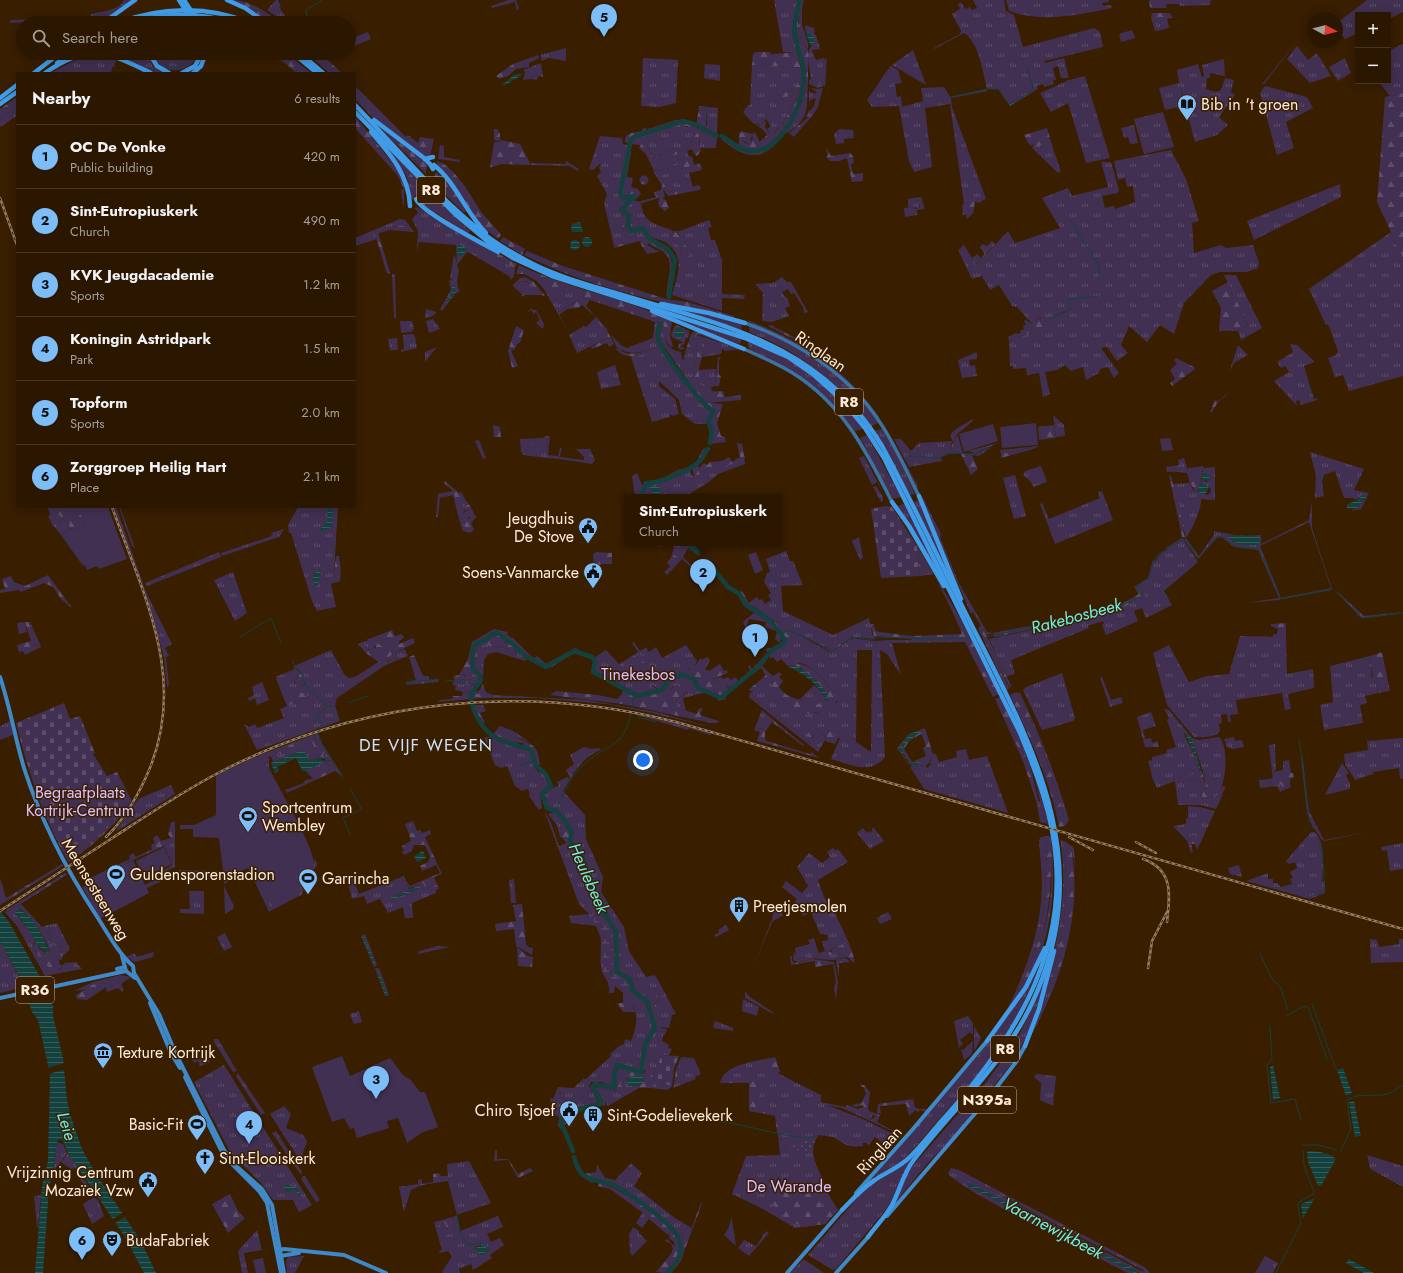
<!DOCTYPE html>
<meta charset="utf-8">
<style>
:root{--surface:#2b1600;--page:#37230f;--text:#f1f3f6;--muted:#a69f99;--line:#473522;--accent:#7dbef9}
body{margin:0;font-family:Jost,sans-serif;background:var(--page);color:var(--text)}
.controls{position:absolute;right:12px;top:12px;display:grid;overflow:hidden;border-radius:0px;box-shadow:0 2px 10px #0003}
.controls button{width:36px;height:36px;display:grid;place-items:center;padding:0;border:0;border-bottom:1px solid var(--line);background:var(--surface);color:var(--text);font:20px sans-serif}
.compass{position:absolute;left:1307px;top:12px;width:36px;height:36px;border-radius:50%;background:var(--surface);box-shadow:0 2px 10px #0003;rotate:97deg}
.you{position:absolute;left:643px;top:760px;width:14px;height:14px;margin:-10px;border:3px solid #fff;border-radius:50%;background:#1a73e8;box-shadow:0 0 0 6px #1a73e833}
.badge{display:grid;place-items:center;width:26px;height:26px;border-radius:50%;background:var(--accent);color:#111;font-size:13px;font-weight:700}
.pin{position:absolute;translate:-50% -33px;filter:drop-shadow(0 1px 2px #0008)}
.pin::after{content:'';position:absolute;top:21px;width:14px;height:12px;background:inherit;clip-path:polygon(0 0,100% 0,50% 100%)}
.popup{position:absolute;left:624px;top:494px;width:158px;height:52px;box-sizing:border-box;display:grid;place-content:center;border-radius:0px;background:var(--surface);filter:drop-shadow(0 1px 3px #0005);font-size:13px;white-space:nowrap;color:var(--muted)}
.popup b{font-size:15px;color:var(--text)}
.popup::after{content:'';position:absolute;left:50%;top:100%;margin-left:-8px;border:8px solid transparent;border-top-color:var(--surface)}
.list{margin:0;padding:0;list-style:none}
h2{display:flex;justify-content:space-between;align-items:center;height:52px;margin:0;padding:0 16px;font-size:17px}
h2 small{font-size:13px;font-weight:400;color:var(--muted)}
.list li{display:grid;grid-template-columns:26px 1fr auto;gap:12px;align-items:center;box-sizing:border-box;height:64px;padding:0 16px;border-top:1px solid var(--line)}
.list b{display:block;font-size:15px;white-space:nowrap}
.list p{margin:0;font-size:13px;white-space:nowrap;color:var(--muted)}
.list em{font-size:13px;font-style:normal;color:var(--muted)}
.icon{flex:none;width:22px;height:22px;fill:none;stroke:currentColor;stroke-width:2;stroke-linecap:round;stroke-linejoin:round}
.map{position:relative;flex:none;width:1403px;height:1273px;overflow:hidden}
.search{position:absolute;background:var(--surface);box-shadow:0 2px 10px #0003;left:16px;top:16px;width:340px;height:44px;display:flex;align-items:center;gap:10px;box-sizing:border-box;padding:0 14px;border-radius:22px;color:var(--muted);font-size:15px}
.panel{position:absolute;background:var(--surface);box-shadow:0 2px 10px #0003;left:16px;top:72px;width:340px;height:436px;border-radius:0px}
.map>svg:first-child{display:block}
.grass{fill:url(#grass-tufts);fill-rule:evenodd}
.forest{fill:url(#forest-firs);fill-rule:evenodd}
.wetland{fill:url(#wetland-marsh)}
.cemetery{fill:url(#cemetery-stones)}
.garden{fill:url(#garden-dots)}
.pitch{fill:#413051}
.water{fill:url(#water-rules)}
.pier{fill:#391e00}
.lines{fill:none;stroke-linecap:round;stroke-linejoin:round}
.stream{stroke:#14413e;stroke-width:1}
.river{stroke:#14413e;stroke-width:4.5}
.secondary{stroke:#3c73a5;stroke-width:3.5}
.primary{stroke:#3f89c8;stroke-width:4}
.highway{stroke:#419ce8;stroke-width:4.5}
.rail-casing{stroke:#957e66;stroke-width:2.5}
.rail{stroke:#391e00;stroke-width:1;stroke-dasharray:3;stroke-linecap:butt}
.labels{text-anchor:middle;stroke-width:3;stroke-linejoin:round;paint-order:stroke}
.shield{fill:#391e00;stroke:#c2ad97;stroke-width:1}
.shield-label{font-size:15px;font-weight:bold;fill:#fcead8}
.poi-label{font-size:16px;fill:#fcead8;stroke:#391e00;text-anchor:start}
.street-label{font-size:16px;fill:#fcead8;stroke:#391e00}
.park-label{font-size:16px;fill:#debffc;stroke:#391e00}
.water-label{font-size:17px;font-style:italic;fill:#70ece1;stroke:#391e00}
.neighbourhood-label{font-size:17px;letter-spacing:1px;fill:#cce3fa;stroke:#391e00}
</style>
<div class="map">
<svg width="1403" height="1273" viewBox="0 0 1403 1273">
<defs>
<pattern id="grass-tufts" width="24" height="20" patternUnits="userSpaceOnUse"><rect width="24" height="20" fill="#413051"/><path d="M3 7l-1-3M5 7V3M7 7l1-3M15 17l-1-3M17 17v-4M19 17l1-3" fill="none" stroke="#5d4e69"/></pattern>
<pattern id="forest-firs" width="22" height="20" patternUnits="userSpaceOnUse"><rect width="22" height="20" fill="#413051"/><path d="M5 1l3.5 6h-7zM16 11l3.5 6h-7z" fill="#5d4e69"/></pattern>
<pattern id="wetland-marsh" width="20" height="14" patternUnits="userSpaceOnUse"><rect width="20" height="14" fill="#413051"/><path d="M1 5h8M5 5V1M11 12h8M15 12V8" fill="none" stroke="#5d4e69"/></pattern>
<pattern id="cemetery-stones" width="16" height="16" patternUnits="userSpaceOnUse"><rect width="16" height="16" fill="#413051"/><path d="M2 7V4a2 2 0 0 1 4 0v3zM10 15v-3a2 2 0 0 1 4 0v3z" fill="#5d4e69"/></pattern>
<pattern id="garden-dots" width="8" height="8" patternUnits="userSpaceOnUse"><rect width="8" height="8" fill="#413051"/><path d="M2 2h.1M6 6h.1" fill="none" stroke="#5d4e69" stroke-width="1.8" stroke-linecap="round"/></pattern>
<pattern id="water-rules" width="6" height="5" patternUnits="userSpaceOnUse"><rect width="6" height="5" fill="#14413e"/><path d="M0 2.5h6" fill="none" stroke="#375d59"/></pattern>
</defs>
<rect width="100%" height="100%" fill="#391e00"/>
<g class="grass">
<path d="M124,0H131L99,23H86L90,19L91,14C103,11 118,11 124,0Z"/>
<path d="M276,0H278L281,6L279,7L290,23H286L267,10Z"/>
<path d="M508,0H516L519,8L517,11L515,2L492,8L491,6Z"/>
<path d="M774,0H798C794,19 791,33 797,52H783Z"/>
<path d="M973,0H1004L1006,11L1014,15L1023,47L1094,28L1100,32L1103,47L1044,61L1045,63L1064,58L1069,78H1061L1058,66L1053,68L1056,80H1053L1054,84L1044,87L1043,84L1037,86L1038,89L1010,106L998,89H987C983,73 979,42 964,33L934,49V48L960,34L961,31L952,14L960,9L958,4L961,2L965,9L970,7L972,10L977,8Z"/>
<path d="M1006,0H1109V2L1102,3L1103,6L1111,5L1112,8C1078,15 1042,23 1009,11Z"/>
<path d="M1167,0H1211L1210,5L1180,6L1179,4H1166Z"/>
<path d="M1367,0H1403V12L1388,19V15H1358V33L1345,39L1337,29V23Z"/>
<path d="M802,7V25L808,43V50C806,45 803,43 801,39C795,30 800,17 802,7Z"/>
<path d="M1167,18L1169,28L1157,31L1154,20Z"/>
<path d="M42,19L43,21L9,23L11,20Z"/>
<path d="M805,25L814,28L815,32L813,33L816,35L820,49L812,50L816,60L824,58L825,60L820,71L819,83L823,86L818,88L809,84V80L811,79C811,70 803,52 813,45L809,32L806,34Z"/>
<path d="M368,32L371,39L349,48V39Z"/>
<path d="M1302,35L1264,84H1261L1263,83Z"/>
<path d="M1403,44V93L1390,96L1378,81H1388V51Z"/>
<path d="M1297,46L1308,60L1317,53L1331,76L1310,83L1287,59Z"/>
<path d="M566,48V61L549,58L542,61L540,55Z"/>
<path d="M913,50L926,85L892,65Z"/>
<path d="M113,53H147L153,66L163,73L155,72Z"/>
<path d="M152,53H199C190,75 160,77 152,53Z"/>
<path d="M101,56L116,59L114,67H112L111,73H50L76,60Z"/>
<path d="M643,58L678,60L676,103L660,107L641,106Z"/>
<path d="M1345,58L1351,73L1338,81L1329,67Z"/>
<path d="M1224,59L1225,76L1210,73V78H1207L1206,89L1216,92L1221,90L1225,78L1234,80L1231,92L1235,95L1219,117L1228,125L1217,135L1195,142L1180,85L1184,106L1165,110L1159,88L1179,83L1177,70L1198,64L1202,77L1204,76L1202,65Z"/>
<path d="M705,60V64L720,65V81L704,78Z"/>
<path d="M541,63L543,77L538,76L537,80L531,79L523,80L525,72L523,70Z"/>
<path d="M752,65L801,68L803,76L801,77L799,84L780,96L794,92L800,87L795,102L783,123L786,126L781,133L779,127L774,133H769L767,129L771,126L766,119L761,126L751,119V111L748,105H750Z"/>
<path d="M891,66L898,70L902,83L895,84L897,97L901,96L902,107L923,101L921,88L943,87L945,88L950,97L986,89L988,91L951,98L952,107L986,199L981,201L982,200L972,199L973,201L964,204L950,104L925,108L932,167L914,172L909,161L899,106L872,107L867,100L889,68Z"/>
<path d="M1085,76L1110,158L1086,163L1068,103L1051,112L1040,93L1069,80Z"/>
<path d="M805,80L808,81C806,107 812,117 787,133L785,131L802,102Z"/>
<path d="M1265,86L1307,97L1313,108L1286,122L1294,148L1277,155L1260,93Z"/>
<path d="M809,87L815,89L823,88L817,109L812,116L806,117L809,110L810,111L814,106L816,98L810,100L809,109V91L815,94L817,92Z"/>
<path d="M699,106L718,108L717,135L707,128L706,108L699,107Z"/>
<path d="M17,107V116L0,127V119Z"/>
<path d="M1163,112L1174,147L1144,154L1134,119Z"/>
<path d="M676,120H687L648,131V129Z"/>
<path d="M683,122H686L684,126L698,130L712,138L714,136L717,137L716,148H700L699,135L691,138L692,147L677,151L675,148L653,158L647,145L645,147L641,145L630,144L636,137Z"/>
<path d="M1134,125L1138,143L1130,144L1128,137L1124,138L1121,128Z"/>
<path d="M379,127L399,142L398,144L426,172V174Z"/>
<path d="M839,129L853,130L854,138L844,139V143L836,144L834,134Z"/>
<path d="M741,131L752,134L755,132L760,143H757L752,136L749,144L742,140Z"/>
<path d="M376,135L422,183L421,185L403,167L405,175L395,159Z"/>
<path d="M600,136L622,138L623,144L628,145L620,197L623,199L631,196L633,197L619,209L626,218L622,229L627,233L625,228L626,226L634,233H630L642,232L647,242L650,241C654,244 659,246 664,249C678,260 670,279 668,294L666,296L670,269L669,259L664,252L648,243L647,245L656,250L648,251L640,240L614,246L604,203L607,194L597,176L601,172L599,168L601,163L593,170L589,169Z"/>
<path d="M722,137C740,150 755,158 774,144L775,145C756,163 740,154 722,140Z"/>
<path d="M1051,142L1061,172L1058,173L1032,148L1033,146Z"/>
<path d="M440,145L444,146V157L460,160V162L438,159Z"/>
<path d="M687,150L689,157L678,160L679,165L654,172L653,169L656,168L654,162Z"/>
<path d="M1171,150L1186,179L1199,221L1192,223L1194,253L1221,245L1226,248L1253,245L1259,263L1258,268L1247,272H1220L1211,275L1184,303L1174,334L1160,325L1147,342L1129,326L1121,345L1128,353L1117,361L1107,347L1101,348L1119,373L1114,378L1108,367L1100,369L1099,373L1086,380L1083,367L1071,371L1065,365L1057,370L1045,372L1050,394L1043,397L1039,373L1027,375L1026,368L1013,369V366H1010L1009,341L1032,332L1072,311L1070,309L1045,320L1041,317L1036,320L1038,324L1033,325L1017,307L1012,306L999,285L990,290L982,276L972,279L958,250L963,249L979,267L977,264L1008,231L1015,243L1060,228L1042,198L1068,188L1072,196L1108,187L1101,162H1111L1119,190L1118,193L1102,196L1105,208L1114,206L1115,209L1135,202L1133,186L1127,187L1125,178L1118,180L1114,161Z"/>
<path d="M566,161L579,169L577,171L570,166L531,165V163L565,164Z"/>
<path d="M700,163L702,170L689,173L693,187L668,192L660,175Z"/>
<path d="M407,181L416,187L420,188L413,199L410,197Z"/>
<path d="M1340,184L1341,197L1254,240L1247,221Z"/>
<path d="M915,199L919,203V208L908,207V200Z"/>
<path d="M633,200L641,202C643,224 655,223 673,231L670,237L680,247L683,260L689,255L679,234L674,231H680L709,220L712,227L708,228L711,240H715L722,260V294L745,295L744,299L722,298V311L672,295C677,278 685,258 669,245C664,240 657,240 652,237C647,235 646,229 641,227L633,230L629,227L630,216L624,210Z"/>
<path d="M417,207L449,226L464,240L515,268L514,276L511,280L509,276L468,252L466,253L457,265L459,270C458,277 455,284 460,291L455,294L442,311L440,309L451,290L449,280L451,281L454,270L452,278L450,279L454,254L457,263L456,245L419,242L417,253L418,231L412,219L418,213L416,209H413Z"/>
<path d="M400,219L405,220L409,225L392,227L390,230L375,234L377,239L355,246V238Z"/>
<path d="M1391,232L1403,258V376L1349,391L1343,375L1335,377L1328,358L1336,355L1338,351L1328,324L1326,325L1309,289Z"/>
<path d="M1224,275H1236L1262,328L1241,340L1238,331L1248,325Z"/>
<path d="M782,277L787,282H791L808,312L804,313L803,307L794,293L791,294L788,289L782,292L785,297H787L790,306L785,308L789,316L772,322L762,321L763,293L755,284L773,283Z"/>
<path d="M521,281C529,280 539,287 541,295H524L523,297L521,295H523L515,288Z"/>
<path d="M537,281L590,300L585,307L579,299L558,312L568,332L544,289Z"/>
<path d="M667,306L708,314L742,324L741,330Z"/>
<path d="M426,309L437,312L431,317L425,318Z"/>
<path d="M530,309L536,310L544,324L543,329L536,323L540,320L536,312L534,314L531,310L527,313Z"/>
<path d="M664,315L741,339V342L739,344Z"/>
<path d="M596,317L608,338L577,353L569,335L584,326L586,327Z"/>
<path d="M433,319L440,329L429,333L426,321Z"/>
<path d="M748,320C802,341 849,371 881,420L839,375L785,338L749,322Z"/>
<path d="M400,321H412L414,329L411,332L401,333Z"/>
<path d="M655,322L659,323C658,328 656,333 657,338C661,355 698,403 712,412L708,424H695L682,414L679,400L659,381V386L675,399L679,414L673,416L670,414V417L652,422L631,357L658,349L657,346C643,354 630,355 617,348L611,335L622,346L627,348L653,338Z"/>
<path d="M661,324L664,325C664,340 665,349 681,352L682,359L684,360L694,336L697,335L741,349L726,351L722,349L721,354L702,357L704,350L697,345L698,348L695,367V391L661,342L659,333Z"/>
<path d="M677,325L689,331L688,338H686L684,344L680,347L685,348L681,350L678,348L679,344L683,342L673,338L671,335L674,327Z"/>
<path d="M749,326C755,327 762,331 769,334C811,352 854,383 878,423L871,426C839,382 799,352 749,332Z"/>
<path d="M413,334L415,336L417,348L401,352V350L404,349L403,335Z"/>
<path d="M397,338L398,350H390L388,339Z"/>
<path d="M748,342C795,356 834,390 863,429L855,431C828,394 791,368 749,349Z"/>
<path d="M1290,344L1297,345L1315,362L1304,366L1314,399L1318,398L1317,400L1301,405L1299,400L1296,401L1297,406L1274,381L1289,372L1285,366L1281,368L1277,362L1293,352Z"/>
<path d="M1238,345L1248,355L1234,363L1229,373Z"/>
<path d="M437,347L425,362V352Z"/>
<path d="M969,360L970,366L975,365L977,376L962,378L958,361Z"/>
<path d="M615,365L621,385L601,389L597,372Z"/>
<path d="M716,369L715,386L711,387L712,392H700L702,386L699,385L698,370Z"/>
<path d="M741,395V400L707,403L710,399Z"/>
<path d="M1053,415L1064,425L1065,436L1056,437Z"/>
<path d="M882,429L895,451L915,494L910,495L875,431Z"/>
<path d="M957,433L963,453L949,454L941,457L942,461L909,467L894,439H901L911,451L919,443L952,441L950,450L952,451Z"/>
<path d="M889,434L917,484L918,491Z"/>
<path d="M867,435L901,497L893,499L860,438Z"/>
<path d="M546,436V439L548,440L546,458L523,455L521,452L520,439L543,438Z"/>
<path d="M1170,438L1173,450L1162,451L1160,439Z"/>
<path d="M999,443L975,453L968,451Z"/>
<path d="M1039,446L1033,449L1032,447L1001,454L1000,450Z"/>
<path d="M576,449H590L595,460L592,464L559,459L560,457L584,460V457Z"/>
<path d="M1310,452L1364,469L1354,490L1369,493L1361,509L1350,511L1357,508L1365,499L1361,496L1355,500L1354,498H1344L1335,471L1324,475L1322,482L1324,496L1315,498L1316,476Z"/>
<path d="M864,456L887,500L877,482L872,485L859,458Z"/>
<path d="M744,458L745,464L718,474L709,482L684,497H635L632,476L637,473L642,485L646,481C662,481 665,477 678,470C681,469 685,469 688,468C693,465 695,461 701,461L690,470L692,476Z"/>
<path d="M1184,458L1188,471L1167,472L1166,467L1179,465L1178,460Z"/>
<path d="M1041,466L1047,482L1033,487L1031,482L1023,475L1025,471Z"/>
<path d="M1203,466V468L1215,467V500L1201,499C1202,508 1192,530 1186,538L1199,556L1214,535V531L1240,536L1261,535V544L1309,520L1312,501V528L1332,589L1280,599V600L1244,603L1279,598L1258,550L1234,547L1223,538L1218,537L1198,559L1184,540L1186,538L1172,484L1190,483L1193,490L1207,495L1211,492L1210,488L1200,484L1202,480L1207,482L1211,478L1197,467ZM1309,522L1331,588L1281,598L1260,546ZM1227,535L1258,536V545L1235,543Z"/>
<path d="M1015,475L1026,516L1014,519L1003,478Z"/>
<path d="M876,486L883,497V501L881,502L873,487Z"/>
<path d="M1102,491L1113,520L1055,544L1040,504L1042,503L1049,519L1100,498L1098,492Z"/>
<path d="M454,494L461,498L463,501H466L469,504L464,507L463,513L470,509L471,511L466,523L469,532L465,530L461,519H459L453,495L440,498L438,517L440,497Z"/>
<path d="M923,498L941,534L940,538L959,583L987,632L993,633L987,635L983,629L981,631L993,653L995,651L989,639C1042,627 1095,621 1145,596L1141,588L1150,580L1148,578L1153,560L1156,561L1159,555L1167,550L1166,548L1182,538L1198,562L1164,591L1172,605L1146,618L1142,608L1134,611L1138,621L1106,635L1102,625L1104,624L1103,621L1088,626L1089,628L1011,660L1015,674L1007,676L997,657V663L1009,688L1011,687L1007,690L978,628L981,626L973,612L971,614L922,500Z"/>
<path d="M919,500L954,584L913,502Z"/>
<path d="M904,504L942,579L897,506Z"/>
<path d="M47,507H62V509L58,514L71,528L61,535L52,524L60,522L59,519L51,516Z"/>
<path d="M113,507H116L146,592L172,644L165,648L169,656L166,657L169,685L167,688L164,657L154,621Z"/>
<path d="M119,507H120L135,548L132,546Z"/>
<path d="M298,507H338L334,573L341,570L340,581L331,584L336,607L317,611L312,601L291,533H289L288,525Z"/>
<path d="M284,529L279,537L222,556L221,553L272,536L271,533Z"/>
<path d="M859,537L863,558L860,560L852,541Z"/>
<path d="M657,543H704L698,555L688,548L683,557L692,566L691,567L682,559L672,554L674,547L672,544L658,547Z"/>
<path d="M917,546L958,614L954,615L934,574L920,576Z"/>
<path d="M786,551L790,561H793L803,585L781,586L783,611L833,635L869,618L870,624H874V626L871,627L872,635L876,636L873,639C860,637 853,637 842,644L840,643L832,650L798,634L831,653L852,638L874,641L890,640L892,643L901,675L887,654L880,650L885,757C870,776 850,764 831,759L840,738L822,727L819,730L814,727L811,738L819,733L827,737L818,752L813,748L814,746L764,705L753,698L751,699L749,697L750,693L773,681C772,687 775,693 780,698C794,714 810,712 830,713L837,702C836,692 815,667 804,664C798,662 794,665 789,667L781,659L777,662L773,657L771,659L769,656L771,652L792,637L786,633V630L797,634V633L785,628L748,603L757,597L759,600L762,599L765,604L771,600L768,595L771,593L764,582L767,573L770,572L766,559ZM857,650H872L871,752L856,742Z"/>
<path d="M219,552L221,557L147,586L145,583Z"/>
<path d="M233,572L247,613L235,621L214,580Z"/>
<path d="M1335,589L1364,616L1403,612L1368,618L1360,617Z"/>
<path d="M25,622L27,632L19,634L17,623Z"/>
<path d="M30,622L40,644L33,646L32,643L35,639Z"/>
<path d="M1240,636L1286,637L1287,674L1313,669L1314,688L1288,694L1291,709L1285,710L1282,693L1236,700L1238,714L1230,715L1231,722H1228L1227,714L1221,715L1222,723L1219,724C1219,724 1220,730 1220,731C1218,737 1200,738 1194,737L1167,705L1153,653L1169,645L1189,682L1207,676L1229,674Z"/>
<path d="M379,638L384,640V644L380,646L377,644L371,650L364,647L362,642Z"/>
<path d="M634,642L640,651L646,647L649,652L656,647L662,658L686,645L697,661L693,669H689L686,675L672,676L661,690H659L653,685L651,691L636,694L593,671L596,660L594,658L606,650L619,664L638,652L632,643Z"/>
<path d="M486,643L490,646L506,648L513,656L516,652L514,646L526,659L525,661L496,652L488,654L484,660L483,677L476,668L474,669L473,665L476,663L478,647Z"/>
<path d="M405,649L408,656L398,660L395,657L386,662L385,660L394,653Z"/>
<path d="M331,650L344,674L349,678L355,677L380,661L384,666L337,698L335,705L340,721L257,750L244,724L249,727L255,724L257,728L284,718L280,709L308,696L282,694L276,678L295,670L298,676L294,683L305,686L302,675L294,666Z"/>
<path d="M1370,656L1372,678H1375L1378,693L1365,696L1367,703L1360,705L1363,723L1324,730L1320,705L1333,702L1330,666Z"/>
<path d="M473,673L478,677L479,681L466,679L454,680V676L459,678L462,674L466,677L471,676Z"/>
<path d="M1062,673L1075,718L1073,721L1042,730L1023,690L1026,687Z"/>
<path d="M682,676L693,679L694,684L690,689L704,693L683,698L686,710L684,711L678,708C672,699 682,697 688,692L674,686L669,690L665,689L672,677Z"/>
<path d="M721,677L723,679L728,677L731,680L736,677L738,682L729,689L728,685L718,683L712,679Z"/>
<path d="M1102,677L1111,700L1121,697L1123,703L1110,707L1100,678Z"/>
<path d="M262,682L269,700L257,705L255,698L249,701L248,698L254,695L252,687Z"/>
<path d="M453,683L478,686L472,691L468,690L467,693L455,690L456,686L453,685Z"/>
<path d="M483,684L486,692L493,695L587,700L656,712L714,728L656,714L607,704L537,698H483L473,694L474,692L479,691Z"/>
<path d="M814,685L822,692L826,701L823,700L819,704L800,699Z"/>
<path d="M1016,692L1020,693C1040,734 1056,776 1069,820L1064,816C1057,796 1031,700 1014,693Z"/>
<path d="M1000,697L1002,700H999C1021,742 1038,778 1048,824L1040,822L1037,804L1040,801C1037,789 1035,771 1026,761H1023L995,699Z"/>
<path d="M569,704C618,708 664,720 711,733L710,735L689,728L688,730L630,713Z"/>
<path d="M473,705H483L486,711L476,714Z"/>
<path d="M1164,709L1169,710L1192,738L1199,740L1219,737C1230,747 1226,787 1216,797H1209C1202,792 1206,783 1204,776C1200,762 1195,742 1183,732L1197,761L1200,774L1180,778L1178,782L1200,779L1202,798L1219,799L1224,792L1216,809L1201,805H1178L1175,781L1157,788L1153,780L1148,761L1152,760V757L1167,753L1166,750L1176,747L1167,720L1169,718Z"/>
<path d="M762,710L771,718L765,723L761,729L755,728Z"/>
<path d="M1151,712L1156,726L1143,730L1145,739L1151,738L1152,743L1157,741L1159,747H1145L1137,717Z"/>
<path d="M10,721L13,735L0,740V726Z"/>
<path d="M500,726L513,731L531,743L519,738L509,740L494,733Z"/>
<path d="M318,733L313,736L329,757L327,761L331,760L336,769L313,779L305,770L326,761L316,739L265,755L266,758L269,757V768L283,795L260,755Z"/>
<path d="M491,736L499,741L532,752L534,767L538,772L544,773L549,786L540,794L542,808L539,810L529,796L530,795L528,789L522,791L515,786L507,766L501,768L495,765L484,738Z"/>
<path d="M1234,737L1235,741L1242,740L1244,747L1233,749L1227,747L1224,739Z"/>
<path d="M1403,738V778L1400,779L1399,768L1373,772V774L1355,780L1345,764L1344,754L1368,750L1367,741Z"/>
<path d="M312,741L319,756L318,758L309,761L299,752L273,762L271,756Z"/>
<path d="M1275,744L1276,770L1272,772L1269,745Z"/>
<path d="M584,747L591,749L599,748L601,750C581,757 573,775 563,791L585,815L586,839L603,877L601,892L620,921L624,927L629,951L646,977L654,975L657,978L676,1014L672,1015L669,1028L656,1027L650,1004L654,1006L661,997L662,993L649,1001L634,990L631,978L618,971V935L597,901L587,874L586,864L580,851L571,840L573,833C570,826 565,816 559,812C548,804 548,814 543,795L552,788L559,786L557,782L567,777L569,779L570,777L566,770L574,764L570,755Z"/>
<path d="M966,749L969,760L987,756L1008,813L924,789L912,770L922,765L926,766L927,768L932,763L929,764L933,754H936L939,762L957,757L956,751Z"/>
<path d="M1302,756L1309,811L1324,840L1368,832L1325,841L1322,840L1310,822L1307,813L1301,757Z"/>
<path d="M1342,763L1349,773L1346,775L1350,784V789L1325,795Z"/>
<path d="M1269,779V785L1280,784L1284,788L1290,783L1291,787L1280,792L1277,786L1260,788L1259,780Z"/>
<path d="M171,785L175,794L115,832L138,799Z"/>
<path d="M1188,806L1200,807L1215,811L1199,846L1192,835L1187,841L1173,826L1186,824V819L1188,818Z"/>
<path d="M544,810L551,823L559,846L569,842L584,865L585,876L590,883L595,901L616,933V973L619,976L629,978L633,992L648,1004L654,1028L644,1044L640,1072L617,1063L613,1072V1087L602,1082H591L589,1086L599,1103C587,1105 567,1108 560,1119L562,1130L558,1126L559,1117L549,1112C555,1100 557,1088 573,1091L611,1056L610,1054L619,1046L624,1044L625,1039L631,1041C642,1015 635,1002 615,986L614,993H609C610,977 602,978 601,967C599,952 604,940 597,926L571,923L569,916L589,914L579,904Z"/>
<path d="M555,812L563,821L568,832L560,837L557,825L548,814Z"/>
<path d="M410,822L414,832L409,834L405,824Z"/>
<path d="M873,827L884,841L870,849L857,833L863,828L867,833L869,831L871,833Z"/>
<path d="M1311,832H1315C1326,845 1323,866 1322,881L1325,882V893L1310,899L1246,881L1268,873V879H1273V883H1277L1281,887L1292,884L1290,879L1293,877L1290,872L1297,868L1295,862L1289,864L1286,861Z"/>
<path d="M1046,836L1051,837C1056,884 1053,935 1030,977C1023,991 1012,1005 1003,1018C1024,976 1041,934 1042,886C1042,871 1040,856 1039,840L1041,837ZM1047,841C1060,887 1043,951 1020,992L1018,991L1035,950L1040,932L1045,895Z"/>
<path d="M175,841V867L146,881L145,880L173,865L164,846Z"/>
<path d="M1066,842L1074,848C1079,918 1065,973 1032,1034C1050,970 1070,912 1061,844H1063C1070,892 1064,937 1050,983L1053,984C1063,959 1088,860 1066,842Z"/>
<path d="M1403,843V869L1390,871L1387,850L1382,851L1381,847Z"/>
<path d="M833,848L836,851L838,849L848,862L818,880L824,897L834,911L849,943L833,948L829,952L825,951L822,941L828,940L827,935L820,934L811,912L803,916L798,905L794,906L792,905L797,899L782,887L786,881L802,893L808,886L797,867L809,853L822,863L830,857L827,852Z"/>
<path d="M314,858L317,864L306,885L303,881C310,875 315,868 314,858Z"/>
<path d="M1239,865L1242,877L1230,874L1228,868Z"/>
<path d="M352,876L359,894L404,876L409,889L391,897L423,883L426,888L437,884L439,889L436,890V893L412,903L413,918H405L403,907L388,913L380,899L367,904L364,896L352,899L347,878Z"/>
<path d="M514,879L516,903H511L509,880Z"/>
<path d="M224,886L234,906L233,909L225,914Z"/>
<path d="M189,891H204V914L180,913V909H190Z"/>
<path d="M775,905L783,915L772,922L753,968L772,919Z"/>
<path d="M17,906L20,910L15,913L31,933L35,941L33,944C35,956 50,963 60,970L66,963L76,962L82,969L45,976L17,926L4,911L7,912Z"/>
<path d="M888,912L892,919L880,924L877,918Z"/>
<path d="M57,923L67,943L60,948L56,947L59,950L62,951L60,954L63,959L59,960L49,951L47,944L50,942L51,934L48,925Z"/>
<path d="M726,925L729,930L716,937L715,935L719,932L718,930Z"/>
<path d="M225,933L232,947L224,951L217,937Z"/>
<path d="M365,934L377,965L374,967L361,936Z"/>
<path d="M814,938L819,954L796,960L795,948L810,944L808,940Z"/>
<path d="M1370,939L1377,940L1379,947L1399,944V939H1403V962L1371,963Z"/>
<path d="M0,941L24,987L0,993Z"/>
<path d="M438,946L450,947L418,954L419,951Z"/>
<path d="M154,952L153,957L135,962L127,957L134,953L137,957Z"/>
<path d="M833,953H839L840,958L834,960L815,959L825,955L829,956Z"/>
<path d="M1039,967L1016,1020L984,1068L902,1162L868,1182L977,1056L1016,1005Z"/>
<path d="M375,968H379L389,995L385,996Z"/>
<path d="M1046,971H1048L1032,1025L1016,1058L955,1135L926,1165L892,1207L909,1170L986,1082L1007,1054L1019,1035L1036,1000Z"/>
<path d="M121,975L131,977L121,984L124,990L122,992L118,988L107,992L104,982L83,990L74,991L93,982Z"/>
<path d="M745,991L750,997L774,1013L773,1014L745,998Z"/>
<path d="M743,999L759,1007L757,1016L742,1011Z"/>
<path d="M359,1011L362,1022L354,1024L350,1014Z"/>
<path d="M968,1016L973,1023V1035L970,1032L960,1040L963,1043L959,1048L954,1021Z"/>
<path d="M715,1021L733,1028V1031L713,1028Z"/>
<path d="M974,1026L981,1038L975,1050L974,1049Z"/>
<path d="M657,1031L666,1032L663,1036L662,1041L669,1045L668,1048L672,1049L669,1055H661L657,1069V1079L672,1087L667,1090L651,1088L654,1079L645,1070L642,1074C645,1067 643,1054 646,1045C648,1039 653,1037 657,1031Z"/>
<path d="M214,1039H218L237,1071L233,1072L214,1042Z"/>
<path d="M973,1041L972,1054L964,1060L961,1049L963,1050Z"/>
<path d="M207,1055L210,1062L201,1066H199L200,1065L198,1061L194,1063L192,1060L204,1059L205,1057L208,1063Z"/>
<path d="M681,1057L694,1058L701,1074L695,1077L696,1079L673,1088L674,1084L678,1082L677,1070L682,1059Z"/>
<path d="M775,1057L780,1072L777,1073L821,1095V1102L845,1107L848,1105L858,1109L864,1107L867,1118L871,1120L876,1116L872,1115L869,1111L880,1115L877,1122L903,1136L842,1108L827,1105L865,1120L899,1137L889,1149L875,1137L869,1145L866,1143H863V1146C849,1148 846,1145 835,1138C831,1136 823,1136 819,1135C804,1151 822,1175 828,1191L827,1192L838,1210L825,1224L795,1228L761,1208L732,1194L746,1156L780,1155L776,1116L749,1111V1083H720C724,1063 759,1061 775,1057Z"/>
<path d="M224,1065L312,1205L299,1212L293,1200H273L261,1183L230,1152L194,1082Z"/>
<path d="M238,1073L265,1113L261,1115L236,1076Z"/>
<path d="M1036,1074L1056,1076L1053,1106L1040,1100L1041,1083L1034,1077Z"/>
<path d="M622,1076H625L628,1078L626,1079L640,1085L639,1088L608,1106L594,1087L601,1085L604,1087L598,1085L596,1088C603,1086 608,1091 616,1091L623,1081Z"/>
<path d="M284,1106L291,1114L286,1128L303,1135L307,1141L301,1159L297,1156L270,1114Z"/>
<path d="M276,1131L302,1172L301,1175L272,1133Z"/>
<path d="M57,1142L63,1144L67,1153L53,1172Z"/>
<path d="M68,1153L69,1155L78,1168L71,1169L61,1162Z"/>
<path d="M916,1153L888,1207L836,1269L833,1270L808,1255L864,1190L896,1170Z"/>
<path d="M1367,1155L1403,1166V1187L1372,1170L1370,1168Z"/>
<path d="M469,1161L491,1203L457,1215L460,1231L498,1216L503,1227L487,1234L491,1242L500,1238L504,1245L490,1255L492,1258L473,1270L471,1264L459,1269L460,1273H443L442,1272L452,1256L448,1251L440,1253L439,1251L442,1250L435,1226L445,1223L448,1231L456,1230L453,1217L457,1215L448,1181L447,1164ZM481,1245L488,1252L481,1255L475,1247Z"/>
<path d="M631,1163L642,1173L634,1186L675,1218L692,1228L690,1232H682L683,1240L681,1241L669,1223L615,1185L618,1177Z"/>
<path d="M951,1168L959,1170L1146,1268L1150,1273H1139V1272L968,1183L967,1185L1134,1273H1128C1103,1260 954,1187 948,1173ZM970,1179L1143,1270L1144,1271H1141Z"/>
<path d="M303,1176H305L320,1200L316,1202L301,1179Z"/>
<path d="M41,1195L38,1227H37L34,1196Z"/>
<path d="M94,1197L98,1200L104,1216L92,1224L83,1204Z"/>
<path d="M643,1212L650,1217L642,1228L636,1223Z"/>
<path d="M732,1217V1220L736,1246L724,1235L728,1229Z"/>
<path d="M633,1227L639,1231V1233L647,1241L632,1256L630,1252L629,1233H632H630Z"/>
<path d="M257,1230L262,1250L244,1253L248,1273H242L238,1251Z"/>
<path d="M766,1231L769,1233L749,1256L738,1248L744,1240L756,1246Z"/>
<path d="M682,1247L685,1249L681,1261L671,1273H669L678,1262Z"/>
<path d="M304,1256L295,1273H287L286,1261L288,1257Z"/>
<path d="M1265,1256L1278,1263L1273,1273H1255Z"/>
<path d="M263,1258L266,1273H256L253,1260Z"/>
<path d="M803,1260H805L824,1273H789Z"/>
</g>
<g class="forest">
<path d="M231,0C250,0 266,12 281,23H268Z"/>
<path d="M801,0H804L798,22L800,38L808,50V81H806L796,31V19Z"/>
<path d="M1149,0H1167L1166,8H1150Z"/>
<path d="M1152,13H1170L1173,18L1154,20L1157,31H1155L1151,17Z"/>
<path d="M1132,30L1135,38L1121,42L1119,34Z"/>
<path d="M756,52H770L771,54L797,52L801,68L752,65L753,54Z"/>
<path d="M269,53H286L311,73H296L285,63Z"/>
<path d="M307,53H320L342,73H329Z"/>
<path d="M538,55L539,58L529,63V67L516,69L508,76L499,79L496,76L513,64Z"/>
<path d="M827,58L825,87L819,83C819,74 819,65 827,58Z"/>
<path d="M803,76L799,103L786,126L783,123L795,102L800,88L783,98L780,96L799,84L801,77Z"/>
<path d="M355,86L406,137L408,135L418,143L420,137L434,139L430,156L427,158L375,120L355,99Z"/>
<path d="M1403,93V258L1377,202L1385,97Z"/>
<path d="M17,97V107L0,119V109Z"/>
<path d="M748,105L751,111V119L756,120L757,124L760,126L766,121L765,127L769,133H774L780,127L783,128L780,132L781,133C769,146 755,156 739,145V133L744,132L746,136L742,140L747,144L752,140L754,135L758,143L767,135C764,128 750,123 743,112Z"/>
<path d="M699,107L706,108V126L716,134L712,138L698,130H692L688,126H684L687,120L693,122V127H696Z"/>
<path d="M811,115L812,116L794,137L789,133Z"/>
<path d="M355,116L402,175L405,190H404V205H403L401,190L404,189L398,176L355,128Z"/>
<path d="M646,128L648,131L633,136L629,144L625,142C624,132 634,133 642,131V129Z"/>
<path d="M1047,128L1051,142L1034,147L1033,144L1030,146L1024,135Z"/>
<path d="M494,129H497L500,134V140L520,144L531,165L501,164L490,168L494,142H503L494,140Z"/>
<path d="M697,133L699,135V143L701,151L697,156L694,154L692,149L655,162L656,168L653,169L646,154L639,148L641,144L645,147L647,145L653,158L675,148L677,151L692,147L691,136L693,134Z"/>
<path d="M399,142L428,163L426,172L398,144Z"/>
<path d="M825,146L831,156L850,153L853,156L854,163L851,164L853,174L863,173V181L852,182L847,158L839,161H830L826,157L828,155Z"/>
<path d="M629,151H631L627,177L633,178L631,187L638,189L641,194L634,201L635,194L624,197L621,195Z"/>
<path d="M692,156L694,165L660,175L668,192L699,185L701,188L699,190L668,196L663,189L665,197L662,198L666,200L669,208L665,211L659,206L658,202L660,198L641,203V201L656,197L654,192L661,190L662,186L654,172L679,165L677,160Z"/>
<path d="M437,161C455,166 472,198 482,213C488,220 495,227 501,235L498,239L484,228L438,167Z"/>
<path d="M404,167L421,185L420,188C406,186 408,177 403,168Z"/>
<path d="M436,172L450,184L466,211L464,213L433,182Z"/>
<circle cx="644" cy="180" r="4.5"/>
<path d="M429,191L470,231L468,234L422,204Z"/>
<path d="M921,197L925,209L917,210V215L905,217L904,208L912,207L916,209L920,207L917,200H908L907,199Z"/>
<path d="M977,197L982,200L980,203L975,202L973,213L967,219L966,214L963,215L962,205L972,201V198Z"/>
<path d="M630,199L622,209L629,216L625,228L627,233L626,234L622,228L626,218L619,209Z"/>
<path d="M409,225L414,232L390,230L392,227Z"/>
<path d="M449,226L517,264L515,268L464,240L448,228Z"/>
<path d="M642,229L646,233L649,242H647L642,232L629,235Z"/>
<path d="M673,231C682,235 686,245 689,255L686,262L683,260L680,247L670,237Z"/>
<path d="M378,232L390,273L387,274L375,234Z"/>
<path d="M503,237L525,249L522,255L500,241Z"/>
<path d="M639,239L648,251L656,250L660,251L647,254L639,241L614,248V246Z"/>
<path d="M992,241L995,244L977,264L978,269L963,249H959L964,245L972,258L977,254L981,258L985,254L980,248L982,244L987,246Z"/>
<path d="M527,251L563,266L666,299L688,302L734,316V318C663,303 590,288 524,255Z"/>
<path d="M519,265C568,289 623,297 672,321L670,336L673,346L671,348L664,338V325L540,283L524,274H516Z"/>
<path d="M392,274H395L396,318H394Z"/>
<path d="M525,277L534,282L545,296L541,295L538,289L527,281H521L515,288L513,285L520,278Z"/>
<path d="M1228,282L1248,325L1238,331H1219L1221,308L1212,291Z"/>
<path d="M580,299L606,328L614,344L609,347L607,343L592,349L591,347L608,338L595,316L582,305L578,308L567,309L559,315L558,312Z"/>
<path d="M1071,309L1072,312L1032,332L1009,341L1008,337L1016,333L1017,334L1021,333L1020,331L1024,329L1023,326L1026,325L1024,321L1026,320L1033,325L1037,324L1036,320L1043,317L1045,320Z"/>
<path d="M770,325L802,341L801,343L768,326Z"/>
<path d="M516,326L524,330L520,343H518L515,349L511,351L518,366L512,368L508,351Z"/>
<path d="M695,331L726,342V344L698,334L696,335L686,357L683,359L691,334Z"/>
<path d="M699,341L704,350L699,368V385L705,386L700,392L723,391L725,397L707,402L709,403L723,404L717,423L721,436L725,437L726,442L709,444L710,435L707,422H710L715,412L701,401L695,391V367L698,349L696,343Z"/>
<path d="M657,346L661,348L660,350L658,349C648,354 630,360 620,353C618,351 617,350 615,349C619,348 622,352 626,353C636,355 649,351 657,346Z"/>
<path d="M977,352V359L958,361V360Z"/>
<path d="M718,357H721L719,360V375L721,376L719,386H715Z"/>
<path d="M1176,358L1194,367L1195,369L1172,386L1170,383L1175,379L1170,370L1177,364L1174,360Z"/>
<path d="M1231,391L1218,402L1212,412H1210L1215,400L1218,401Z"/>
<path d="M972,419L973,421L956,435L952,451H950L953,442L950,435C956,427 965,425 972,419Z"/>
<path d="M493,425L500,427L501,437H494Z"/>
<path d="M1054,425L1056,438L1039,440L1038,427Z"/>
<path d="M546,436H550L548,455L558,456L560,448H562L559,459L546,458L548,440L546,439Z"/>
<path d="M479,440L486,458L483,459L475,441Z"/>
<path d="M737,443L742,444L745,459L705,474L694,475L692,469L698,465L699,468L704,463L707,465L710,462L722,461L729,457L732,462L740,457Z"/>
<path d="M992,447L979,456L972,455L978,469L971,475L961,454L975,453Z"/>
<path d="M1033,447V449L1001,458V454Z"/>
<path d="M711,448L701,461H697L703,449Z"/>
<path d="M1197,467L1202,470L1201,482L1197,493L1190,483L1187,473L1170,471H1188V468Z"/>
<path d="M1169,475L1171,476L1178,499L1185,538L1182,537Z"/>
<path d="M445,481L459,493L461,492L466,501L463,502L461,498L456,500L454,494L440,497L438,517H436L438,494L453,491L444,483Z"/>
<path d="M461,502L464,507L469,504L476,517L471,523L474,530L470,533L463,531L459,519H461L465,530L468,531L464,525L466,523L465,520L470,518L468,514L471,511L470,509L459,513L456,504Z"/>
<path d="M62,507H65L74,523L77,516L81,514L85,524L73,530L58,514L57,511L62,509Z"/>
<path d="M50,515L58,517L60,522L52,524L48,516Z"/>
<path d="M596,552L612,553V564H601L600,565L594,566L593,554Z"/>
<path d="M672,554L682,559L667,575L664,572L670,567L667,562L671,558Z"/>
<path d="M336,556H339L341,570L336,573H334Z"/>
<path d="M48,575L72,608L61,599L53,587L44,583L21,592L18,590L0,593V590L5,589L2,579L11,576L14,582L25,586Z"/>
<path d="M1148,578L1151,580L1141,588L1145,596L1120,609L1099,616L994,637L993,633C1036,624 1103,618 1139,594L1134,587Z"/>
<path d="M742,591C745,595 748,602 749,604C756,614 787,628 798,633L797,635L786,630V633L793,637L786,641L783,637L779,642L784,641L785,643L773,651L772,650L764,659L766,662L762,666L773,676L779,672L782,674L779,677L783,681L779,687C791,703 802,697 819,704L822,700L827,701L829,700L801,668L794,665C811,659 826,684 836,695C838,707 831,715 819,717L818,712C812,712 806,714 801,713C788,710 771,694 773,681L754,692L748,690L766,675L761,668L742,682V681L751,673L748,666L749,665L752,669L768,652L765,650L767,648H773L780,643L775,639L777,631L765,627L766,622L749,619L746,629L743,622L754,613L747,608L738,596L741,595L740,592Z"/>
<path d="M958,614L999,694L993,697L965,642L892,643L890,640H911L912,639L874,636L871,627L874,626L876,631L880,632L911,636L962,634L954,615Z"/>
<path d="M25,622H30L35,639L33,646L40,644L41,647L25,655L23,651L19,652L17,645L31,641Z"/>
<path d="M1286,623V637H1273V634H1277L1278,629L1271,626V624Z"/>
<path d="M494,629L508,632L507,634L511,638L512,637L531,656L535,658L537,656L546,664L575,648L591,656L588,658L574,653L550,668L548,665C535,670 511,634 494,632L477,643L473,651V670L480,679L478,686L453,683L454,680L466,679L479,681L478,677L473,673L470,678L466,677L464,674L459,678L454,676L459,675L468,659L472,642Z"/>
<path d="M983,629L995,652L993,653L981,631Z"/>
<path d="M392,630L395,636L402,634L404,638L399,641V644L413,638L415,643L394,653L385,660L388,662L394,657L398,660L384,666L366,653L358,644L362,642L369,650L376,647L374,642L382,646L384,640L379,638L371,642L366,640Z"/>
<path d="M493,634L501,635L507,639L504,643L509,642L514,646L516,655L513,656L506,648L490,646L486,644L478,647L476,663L474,665L473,659L476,646Z"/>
<path d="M836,643L842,644L832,653L819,645L832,650L835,647Z"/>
<path d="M1382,652L1390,691L1378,693L1375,678H1373L1370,656Z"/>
<path d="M414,655L423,676H429V680L439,679L438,682L406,685V682L416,680L409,657Z"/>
<path d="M636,655L645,656V663H633L627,667L620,665Z"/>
<path d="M707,657L710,660L705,669L709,671L720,664L724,671L727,670L728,673L712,679L718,683L724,680L730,683L727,687L731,691L725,696L726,699L719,701C712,690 698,696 690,689L694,684L693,678L686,675L685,672L693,668L701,658L702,660Z"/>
<path d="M997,657L1011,685L1010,688L997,663Z"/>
<path d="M293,666L302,675L305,686L294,683L298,676L294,670L276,678V677L294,669Z"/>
<path d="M606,679L634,695L651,691L652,685L661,693L665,689L669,690L677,685L688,691C683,697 672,698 678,708L697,714L698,709L703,708L700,715L719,721L717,723H711L622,704L550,695L556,691L598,695L617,699L622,694L623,690L606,681Z"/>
<path d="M468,689L474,692L473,694H480L483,698L438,702L440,700L452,699L453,696H462L463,692L467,693Z"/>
<path d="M291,692L305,693L308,696L287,706L282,694Z"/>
<path d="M1014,693C1031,700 1057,796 1064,816L1069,820L1065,826L1059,827C1050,780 1030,738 1010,695Z"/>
<path d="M753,698L764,705L814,746L813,748L751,699Z"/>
<path d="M1002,700L1026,752L1022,757L998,701Z"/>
<path d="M480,713L485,722L481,725L474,714Z"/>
<path d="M765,718L769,720L771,718L804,745L803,746L772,722L765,732V739L767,741L810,754L812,752L819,758L757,741L760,732L754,730L755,728L762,729Z"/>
<path d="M814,727L819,730L822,727L839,737L835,744L825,741L827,737L819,733L816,737L814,735L811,738L807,735L811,728Z"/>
<path d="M925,728L934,758L930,760L926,766L922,765L912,770L897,748L909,734ZM922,731L908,740L903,747V753L910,763L913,764L920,761L921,763L910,767L899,749L908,736ZM919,735H922L926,746L923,748L926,756L912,762L904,749L909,741Z"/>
<path d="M318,733L321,742L343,777L335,771L287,793L285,790L304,783L305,780L313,779L336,767L331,760H327L329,757L325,751L323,755L325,759L318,758L319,756L312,742L266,758L265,755L312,737L318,741L313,736Z"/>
<path d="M494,733L509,740L517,738C534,745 538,746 540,765L537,766L532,750L524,746L523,743C512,743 503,741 492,735Z"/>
<path d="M1289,760L1291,773H1293L1294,778L1290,779V783L1284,788L1280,784L1269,785V779L1273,778L1272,772L1283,770V761Z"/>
<path d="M1023,761H1026L1030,765L1039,803L1037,804Z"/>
<path d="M1197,773L1203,774L1205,793L1209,797H1216L1223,786L1226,787L1219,799L1209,800L1202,798L1200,779L1178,782L1180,778Z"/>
<path d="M131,799L132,800C115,826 94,845 69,862L68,861C94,844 113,824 131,799Z"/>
<path d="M413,821L417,831L420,830L422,833L430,830L431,834L425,837L442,874L434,877L437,884L426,888L423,883L409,888L405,879L410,886L440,873L436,865L422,871L420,866L428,862L430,857L425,845H414L412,851L405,855L401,852L404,851L402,846L411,841L409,834L414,832L410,822Z"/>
<path d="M565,821L571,836L569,841C577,850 585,859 582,871L579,870L574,855L566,842L560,836L561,828Z"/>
<path d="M171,822H175V841L124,864L123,862L130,859L129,856L133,853L136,857L152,849L151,845L155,843L153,839L155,836H158L161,841L171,838L168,834Z"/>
<path d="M1192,835H1195L1199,846L1197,849L1195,844H1191L1193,852L1191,853L1187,841Z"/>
<path d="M1047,840C1052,849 1051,861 1051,871C1050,908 1044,942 1029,976C1026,981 1022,991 1017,993L1035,950L1040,932L1045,895Z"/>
<path d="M1061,840L1066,842L1071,847C1078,883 1072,922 1063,957C1060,965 1058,978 1052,985L1050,983C1064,937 1070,892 1063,844H1061Z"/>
<path d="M62,864L63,866L0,905V878L6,898Z"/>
<path d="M65,873L68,874L16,907L7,912L6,910Z"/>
<path d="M163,875L166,877L164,880L147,888L145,885Z"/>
<path d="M303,881L306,885L301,895L274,909L273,906L270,907L268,902L269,900H279Z"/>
<path d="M21,904L42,927L48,925L51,934L50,942L47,944C41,933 34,920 24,912C22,910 19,909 17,906Z"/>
<path d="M522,904L526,944L528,947L533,948L532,955L516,946L514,929L496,931L495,924L516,921L513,905Z"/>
<path d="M35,941L40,949L46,953L49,951L59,960L60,965H63L65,962L66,963L57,972L50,969L33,947Z"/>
<path d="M67,943L70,949L62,957L60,954L62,951L50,947L54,945L60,948Z"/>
<path d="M849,943L855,961L853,962L847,957L840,958L839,953L798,962L793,960L794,951L797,960L825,951L831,952L833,948Z"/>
<path d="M517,947L528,956L533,957L532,967L518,966Z"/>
<path d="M790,956H792V961L795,963L813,959L834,962L838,982L836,1000L834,989L836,981L833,964L815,967V961L791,965Z"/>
<path d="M846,958L850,962L839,963V978L836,961L838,959Z"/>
<path d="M104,981L106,987L87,1000L77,999L76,995L92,985Z"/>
<path d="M662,992L663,995L655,1004L653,1010L649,1001Z"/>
<path d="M623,993L629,997L635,1012H623L617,1003H623Z"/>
<path d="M657,1023H660V1028L667,1029L666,1032L657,1031L654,1037L649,1039L656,1027H658Z"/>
<path d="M681,1057L682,1061L677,1070L678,1082L674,1084L676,1069Z"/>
<path d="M776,1059L780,1072L777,1073L784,1076L781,1081L771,1077L769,1071L758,1063Z"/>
<path d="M621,1066L643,1074L647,1069L650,1070C653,1077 656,1082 651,1088H639L640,1085L643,1083L630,1076L628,1078L624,1076L623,1081L620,1084L623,1088L620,1090L618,1089C610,1095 603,1085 595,1088L602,1086L610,1090L616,1089C618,1085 614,1076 617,1067Z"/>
<path d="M726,1074C742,1082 749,1075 763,1087L755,1106L772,1112L776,1108H778L777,1114L782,1133H777L775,1115L749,1111V1083H720Z"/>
<path d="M584,1078L585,1080L577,1087L576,1091L560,1092L553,1105L551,1104L550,1098L553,1099L558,1087L574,1088Z"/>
<path d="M860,1085H864L870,1092L868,1109L872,1115L871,1120L867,1118L863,1105L856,1107L852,1105L861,1103L866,1094L864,1088Z"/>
<path d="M596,1088L605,1100V1106C596,1105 581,1108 573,1114C569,1117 570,1123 564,1126L561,1124L564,1117L583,1108L602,1104L603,1101Z"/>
<path d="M913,1099L915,1107L919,1109H927L925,1112L921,1110L918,1112L916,1110L909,1116L906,1104L880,1106L881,1114L877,1113L878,1104Z"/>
<path d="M495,1150H497V1159H508L518,1174L530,1168L536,1173L533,1171L518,1178L508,1160L494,1161Z"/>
<path d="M579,1165L584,1174L596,1172L597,1165L605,1178L615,1180L618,1177L615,1185L594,1179L593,1183C584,1179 580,1176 576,1167Z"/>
<path d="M799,1170L812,1184L823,1209L834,1205L838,1210L825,1224L803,1227L780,1214L770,1199L783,1186L794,1171Z"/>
<path d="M439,1173L441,1176H448V1181L422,1185L411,1190L404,1212L399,1187L418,1184V1180L422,1179V1184L433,1182V1174Z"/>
<path d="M599,1183C618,1186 675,1224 679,1244C682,1256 673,1265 665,1273L656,1272L671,1254L673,1249L671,1244L665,1241L667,1239L675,1247L673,1239L674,1242L669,1238L670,1233L668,1235L649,1219L650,1218L610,1189L598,1186Z"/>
<path d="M230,1194L238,1211L245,1218L228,1233L212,1204Z"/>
<path d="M701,1203L702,1204L685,1249L682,1247L681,1241L683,1239L682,1230L690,1232Z"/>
<path d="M453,1217L456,1230L444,1237L443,1235L448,1231L445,1223L435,1226L434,1222Z"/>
</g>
<path class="wetland" d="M599,912L613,933V970L618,978L627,982L629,990L627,994L608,980L603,971L602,941L592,916Z"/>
<g class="cemetery">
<path d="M885,506L892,507L917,546L920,576L881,578L871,509Z"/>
<path d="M64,703L70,719L80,716L95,753L93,754L107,776L117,772L131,799C113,824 94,844 68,861C43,818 28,771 16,723Z"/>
<path d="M661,1055L679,1056L674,1069L672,1087L657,1079V1069Z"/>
</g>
<g class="garden">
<path d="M804,1139L815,1141L811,1151L790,1150V1143H801Z"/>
<path d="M81,1175L94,1194L92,1195L78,1177Z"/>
</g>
<g class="pitch">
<path d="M1036,423L1038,445L1002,448L1000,427Z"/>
<path d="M993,424L998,441L964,452L959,434Z"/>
<path d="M528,444H539V453L528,452Z"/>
<path d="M65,507H108L127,559L99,569L97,566L87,570L85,565L83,566L61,535L71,528L73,530L85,524L81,514L77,516L80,521L74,524Z"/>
<path d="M756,552L763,570L755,574L748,555Z"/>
<path d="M260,755C270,772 318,851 314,867C310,881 290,892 279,900H269L270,906H273L274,909L269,912L248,868L239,872L240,876L224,884V878L179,879V870L223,871L219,838L193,837V829H180V825H194L216,815V775Z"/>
<path d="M164,847L172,864L144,878L136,861Z"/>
<path d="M133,860L149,893L100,919L82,887L90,883L88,879L123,862L125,864Z"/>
<path d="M342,1056L350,1076L390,1058L403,1075L411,1080L420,1092H425L438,1127L421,1133L407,1143L398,1118L387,1121L389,1128L357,1138L354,1128L350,1129L344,1118L332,1122L312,1067Z"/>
</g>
<g class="water">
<path d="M809,32L814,37V43L811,47L806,34Z"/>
<path d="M520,73L522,75L505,85H502L514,75Z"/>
<path d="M580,222L583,232H572L571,229L572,224Z"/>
<circle cx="587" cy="242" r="5"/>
<circle cx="575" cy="245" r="5"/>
<path d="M458,244L468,249L461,256H457Z"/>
<path d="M455,284V293L443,308L452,292V285Z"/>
<circle cx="679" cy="333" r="5"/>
<path d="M1202,472L1210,475V481L1202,480Z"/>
<path d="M653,484L652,486L661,488L659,491L664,497H656L648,485Z"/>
<circle cx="1203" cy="489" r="5"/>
<path d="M1363,494L1366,497L1357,508H1347V504L1356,501Z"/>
<path d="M327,507H333L332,525L327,530L320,531L319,530L328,521Z"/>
<path d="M1227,535L1258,536L1261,539L1258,545C1248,545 1232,546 1227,535Z"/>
<path d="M321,570L318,585L314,587L313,574Z"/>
<path d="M794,665C805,670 827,687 829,700L826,701C824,688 801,672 789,667Z"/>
<path d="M922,731V733H919L909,740L903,747V753L910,763L913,764L920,761L921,763L912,767L899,749C904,740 911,730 922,731Z"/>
<path d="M1184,731L1192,739L1202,774H1200L1197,761Z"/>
<path d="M300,751L305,752L309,761L318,758L326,761L303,772L296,758L277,767L279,771L275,773L271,763Z"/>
<path d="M423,851L426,858L417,862L414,856Z"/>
<path d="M420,886V888L392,900L391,897Z"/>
<path d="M17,910C31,910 45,940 49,951L47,953L37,945L31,933L15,912Z"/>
<path d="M0,911L9,922L40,977L53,1005V1016L63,1058L67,1100L71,1117L82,1149L96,1174L141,1241L156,1273H144L125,1237L69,1155L63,1141L60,1139L57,1142L53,1170L49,1188L43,1273H35L42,1187L48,1161L50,1074L38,1020L32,1012L20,978L0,941Z"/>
<path d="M363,935L375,963L373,964L362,936Z"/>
<path d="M379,973L388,996H386L377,974Z"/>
<path d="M1273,1065L1280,1098L1273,1100L1270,1067Z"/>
<path d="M1343,1068L1352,1093L1346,1096L1337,1070Z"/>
<path d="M633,1076H642L645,1081L636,1086H629L626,1079Z"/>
<path d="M1354,1101L1361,1136L1355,1137L1349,1102Z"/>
<path d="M1307,1151C1316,1151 1329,1152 1336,1159L1321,1186H1318L1308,1162Z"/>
<path d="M968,1182L1139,1272L1134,1273L967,1185Z"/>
<path d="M287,1185L298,1188L301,1198L294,1189L288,1192L285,1191L284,1187Z"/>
<path d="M1315,1198L1303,1218L1301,1204Z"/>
<path d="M484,1245L489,1251L480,1255L475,1248Z"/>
<path d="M1349,1259L1374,1273H1364L1346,1263Z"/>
</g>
<g class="pier">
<path d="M45,983L48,991L26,996L22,988Z"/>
<path d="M65,1063L66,1069L48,1074L47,1068Z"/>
<path d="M124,1212L127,1216L115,1223L113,1219Z"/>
</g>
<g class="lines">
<g class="stream">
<path d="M307,17L306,10L322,0"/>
<path d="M174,23L177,22"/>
<path d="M154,53C162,72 187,71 195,53"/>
<path d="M989,89H999L1009,104L1034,90L1027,68"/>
<path d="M951,97L984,90"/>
<path d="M1072,222L1099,266V279"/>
<path d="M1048,321L1071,309L1068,300L1099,296"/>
<path d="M906,456L939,458L949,453L976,454L988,449"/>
<path d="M1336,592L1362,618L1403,613"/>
<path d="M783,635L786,630L790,631L811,640L832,652L852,637L873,640L879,637L929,639L964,638"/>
<path d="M240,637L271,618L281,643"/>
<path d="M986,637C1035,625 1099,620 1143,595L1136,587C1158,573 1147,574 1157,555L1184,539L1199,558L1217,536L1223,537L1234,546L1259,549L1281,599L1331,590"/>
<path d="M292,661L302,674L306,686L327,706H334"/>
<path d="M446,680L479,685"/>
<path d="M406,683L437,679"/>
<path d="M348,703L368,696"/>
<path d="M632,708L634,695"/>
<path d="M638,717L656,722"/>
<path d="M317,728L322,725L317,716L327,706"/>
<path d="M318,732L321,742L343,777"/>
<path d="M1299,740L1303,763L1308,813L1313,828"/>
<path d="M520,766L534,761"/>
<path d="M350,789L362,809L343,818L350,834"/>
<path d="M556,811C562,796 570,778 582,766C606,743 624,750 631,712"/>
<path d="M1310,897L1324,892V870L1319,840"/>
<path d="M1260,954L1271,977L1281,988L1288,1010"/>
<path d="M609,976L612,971L616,970"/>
<path d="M1312,1004L1336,1069"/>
<path d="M1286,1016L1304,1006L1308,1007L1327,1059"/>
<path d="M1270,1026L1272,1059L1271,1061L1267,1064L1271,1103L1295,1099L1301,1120"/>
<path d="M703,1115L723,1122"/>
<path d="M724,1122C751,1126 775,1135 802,1137"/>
<path d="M804,1137H816L817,1134"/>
<path d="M1303,1145H1319L1337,1150"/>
<path d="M1341,1151L1351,1129L1347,1100C1360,1091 1380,1099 1392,1092C1397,1090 1397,1087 1403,1086"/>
<path d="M457,1216L460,1232"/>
<path d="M461,1233L467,1245L484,1243L490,1250"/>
<path d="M1276,1273L1301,1223L1298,1206L1299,1202L1312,1195L1314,1192L1304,1165L1303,1150"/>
</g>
<g class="river">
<path d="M722,136C731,142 738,149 749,151C781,156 805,101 804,75C804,62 797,49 795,36C793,24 797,12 800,0"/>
<path d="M669,297L675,260L668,249L650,239L643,228L632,231L628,226L629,215L622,210L634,196L623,198L620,194L631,139L636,136L683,121L694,124L717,136"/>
<path d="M660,324C659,329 657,334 658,339C663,355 700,402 713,411L708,422L712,429L710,443"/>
<path d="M641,497L646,483C658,484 690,470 699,462C703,458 705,453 708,449"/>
<path d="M687,543L698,553"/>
<path d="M573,1151L564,1129L561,1125L562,1118L577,1110L600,1104L601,1101L592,1087L595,1084L614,1088C616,1083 612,1075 617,1065L641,1072L645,1045L655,1028L647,1001L632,990L630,979L618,973L617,970L616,932L597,902L585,874V865L581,856L570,841L572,833L565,821L556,811L547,808L542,794L551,786L546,774L536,766L531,750C521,746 510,744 501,740C483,733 472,713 471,695C476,683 489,682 473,669C472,662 471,650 476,644C479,642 482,642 485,640C490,637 491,633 498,633L514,645L525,656L546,667L574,651L592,657L595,661L593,672L637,696L662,690L671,677L683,675L694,679L698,688L719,697H722L760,665L771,651L785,642V640L771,621L745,604L740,594L728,587L707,561"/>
<path d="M574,1157C576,1163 577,1170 582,1174C590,1181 601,1181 611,1184C627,1191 662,1217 673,1230C678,1235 682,1245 680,1253C679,1261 673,1267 667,1273"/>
</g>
<g class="secondary">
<path d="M745,323C797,341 848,374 879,421C895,444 906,471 919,496"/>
<path d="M744,349C760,356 776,363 791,372C842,403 866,450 892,502"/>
</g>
<g class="primary">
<path d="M0,677C10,707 15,738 24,768C41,821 66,869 96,915C107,932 118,953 133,966L134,973L159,1014L175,1052L224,1150L235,1165L262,1189L272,1205L284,1273"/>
<path d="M122,956L126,971L135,978"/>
<path d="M117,969L125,967"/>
<path d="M0,998L126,971"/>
<path d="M150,1003L171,1053L180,1068"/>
<path d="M185,1077L224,1156L259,1191L267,1203L281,1273"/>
<path d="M856,1193L913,1129L987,1041"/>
<path d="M887,1216L990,1096L1016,1062L1025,1046"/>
<path d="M279,1250L284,1249L344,1255L386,1273"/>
<path d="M280,1256L299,1253"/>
<path d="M787,1273L843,1209"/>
<path d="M836,1273L869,1236"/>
</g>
<g class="highway">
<path d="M179,0L194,23"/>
<path d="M184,0L199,23"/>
<path d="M227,0L245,8L266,23"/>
<path d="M103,23L135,0"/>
<path d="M117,23C160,7 208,5 250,23"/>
<path d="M131,23C165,12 199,12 233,23"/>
<path d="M161,23L180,17"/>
<path d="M149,53L157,66L169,73"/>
<path d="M293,53L317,73"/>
<path d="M300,53L323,73"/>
<path d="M57,63L72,53"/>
<path d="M34,73L60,53"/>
<path d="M45,73C90,42 107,52 151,73"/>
<path d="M182,73L195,66L202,53"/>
<path d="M193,73L201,66L206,53"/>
<path d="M0,98L17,85"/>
<path d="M0,104L17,92"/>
<path d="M355,105C397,148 436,196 483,233C498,246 516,255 533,264C557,276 585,284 612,292C720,325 819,341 882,446C912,501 938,558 966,614C1030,741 1099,857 1033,1001C1003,1066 955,1106 913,1161C903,1174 900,1190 892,1205C886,1216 876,1226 868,1237"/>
<path d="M356,113L455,214L492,245L513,258L552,276L745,338L788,357L814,375L843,401L865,428L884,458L1020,733C1037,774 1053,816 1056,860C1064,961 1010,1044 946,1116C934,1129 923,1144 910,1157C900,1167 887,1172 875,1180C862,1188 852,1200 842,1210"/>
<path d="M374,120L424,158L430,164L433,169"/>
<path d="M371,132C390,154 409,175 410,206"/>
<path d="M425,159L433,157"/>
<path d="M434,165C456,183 466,213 486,233"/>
<path d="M416,199C421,212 482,243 498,252"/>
<path d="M661,304L709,313L745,323"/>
<path d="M652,311L744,349"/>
<path d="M919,496L961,599"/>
<path d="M892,502L909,526L944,586"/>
<path d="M987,1041L1026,987L1045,948"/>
<path d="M1025,1046L1039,1009L1054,951"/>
</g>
<defs>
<g id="rail">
<path d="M0,198L17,245"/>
<path d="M106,837C124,820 136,799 146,777C190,682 144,597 112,507"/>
<path d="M1069,837L1093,850"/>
<path d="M1136,842L1156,853"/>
<path d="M1143,859C1174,870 1170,895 1167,922"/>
<path d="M0,911C38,886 76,862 114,837C149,814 183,791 220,772C361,699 523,683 676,722L1403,929"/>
<path d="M1148,968L1152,941L1167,912"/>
</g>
</defs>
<use href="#rail" class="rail-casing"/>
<use href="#rail" class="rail"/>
</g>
<defs>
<symbol id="library-pin" viewBox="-11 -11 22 30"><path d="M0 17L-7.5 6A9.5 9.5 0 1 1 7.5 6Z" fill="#7dbef9" stroke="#391e00"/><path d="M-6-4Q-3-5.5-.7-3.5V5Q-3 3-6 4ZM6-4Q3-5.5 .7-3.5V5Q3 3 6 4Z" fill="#111"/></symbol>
<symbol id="civic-pin" viewBox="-11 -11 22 30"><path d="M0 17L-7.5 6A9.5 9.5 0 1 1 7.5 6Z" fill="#7dbef9" stroke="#391e00"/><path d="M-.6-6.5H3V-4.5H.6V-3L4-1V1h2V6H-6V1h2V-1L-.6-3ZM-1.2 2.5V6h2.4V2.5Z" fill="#111"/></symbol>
<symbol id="stadium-pin" viewBox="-11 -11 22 30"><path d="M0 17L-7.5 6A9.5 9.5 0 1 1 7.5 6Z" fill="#7dbef9" stroke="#391e00"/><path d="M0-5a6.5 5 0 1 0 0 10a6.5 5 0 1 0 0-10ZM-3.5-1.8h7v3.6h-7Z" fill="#111"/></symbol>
<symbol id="building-pin" viewBox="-11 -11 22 30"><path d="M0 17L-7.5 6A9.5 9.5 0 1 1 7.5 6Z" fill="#7dbef9" stroke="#391e00"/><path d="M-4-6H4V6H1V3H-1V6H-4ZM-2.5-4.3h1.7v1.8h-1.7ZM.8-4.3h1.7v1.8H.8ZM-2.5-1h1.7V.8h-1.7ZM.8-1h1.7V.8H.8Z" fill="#111"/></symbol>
<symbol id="museum-pin" viewBox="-11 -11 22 30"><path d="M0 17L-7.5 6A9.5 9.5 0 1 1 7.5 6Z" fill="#7dbef9" stroke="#391e00"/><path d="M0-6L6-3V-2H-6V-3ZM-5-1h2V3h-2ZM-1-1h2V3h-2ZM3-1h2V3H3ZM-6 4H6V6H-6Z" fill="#111"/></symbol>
<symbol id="church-pin" viewBox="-11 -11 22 30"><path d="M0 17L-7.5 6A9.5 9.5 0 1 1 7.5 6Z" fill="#7dbef9" stroke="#391e00"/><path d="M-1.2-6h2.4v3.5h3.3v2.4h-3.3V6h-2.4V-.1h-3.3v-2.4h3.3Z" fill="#111"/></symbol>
<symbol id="theatre-pin" viewBox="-11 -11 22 30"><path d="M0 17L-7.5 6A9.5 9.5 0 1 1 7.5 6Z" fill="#7dbef9" stroke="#391e00"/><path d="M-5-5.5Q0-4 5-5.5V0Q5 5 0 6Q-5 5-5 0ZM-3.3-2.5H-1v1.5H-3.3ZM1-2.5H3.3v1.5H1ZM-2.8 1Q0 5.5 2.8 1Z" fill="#111"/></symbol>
</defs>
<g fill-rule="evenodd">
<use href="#library-pin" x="1176" y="93" width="22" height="30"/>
<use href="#civic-pin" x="577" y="516" width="22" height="30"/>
<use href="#civic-pin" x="582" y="561" width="22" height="30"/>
<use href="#stadium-pin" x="237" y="805" width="22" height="30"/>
<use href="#stadium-pin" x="105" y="863" width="22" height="30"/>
<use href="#stadium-pin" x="297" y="867" width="22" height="30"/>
<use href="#building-pin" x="728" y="895" width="22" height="30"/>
<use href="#museum-pin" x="92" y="1041" width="22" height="30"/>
<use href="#civic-pin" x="558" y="1099" width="22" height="30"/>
<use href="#building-pin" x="582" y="1104" width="22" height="30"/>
<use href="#stadium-pin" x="186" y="1113" width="22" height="30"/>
<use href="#church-pin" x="194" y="1147" width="22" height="30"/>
<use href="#civic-pin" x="137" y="1170" width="22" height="30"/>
<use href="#theatre-pin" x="101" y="1229" width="22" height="30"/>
</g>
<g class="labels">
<g class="shield">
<rect x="417" y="177" width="28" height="26" rx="3"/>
<rect x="835" y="389" width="28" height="26" rx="3"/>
<rect x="16" y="977" width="38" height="26" rx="3"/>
<rect x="991" y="1036" width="28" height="26" rx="3"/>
<rect x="958" y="1087" width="58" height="26" rx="3"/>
</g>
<g class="shield-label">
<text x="431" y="195">R8</text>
<text x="849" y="407">R8</text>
<text x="35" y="995">R36</text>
<text x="1005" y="1054">R8</text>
<text x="987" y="1105">N395a</text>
</g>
<g class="poi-label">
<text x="1201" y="110">Bib in 't groen</text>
<text x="574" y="524" text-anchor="end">Jeugdhuis<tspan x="574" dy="18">De Stove</tspan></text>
<text x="579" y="578" text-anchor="end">Soens-Vanmarcke</text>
<text x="262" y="813">Sportcentrum<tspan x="262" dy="18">Wembley</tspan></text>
<text x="130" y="880">Guldensporenstadion</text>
<text x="322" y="884">Garrincha</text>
<text x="753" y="912">Preetjesmolen</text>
<text x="117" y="1058">Texture Kortrijk</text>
<text x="555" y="1116" text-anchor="end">Chiro Tsjoef</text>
<text x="607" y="1121">Sint-Godelievekerk</text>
<text x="183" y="1130" text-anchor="end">Basic-Fit</text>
<text x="219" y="1164">Sint-Elooiskerk</text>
<text x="134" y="1178" text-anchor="end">Vrijzinnig Centrum<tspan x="134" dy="18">Mozaïek Vzw</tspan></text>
<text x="126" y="1246">BudaFabriek</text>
</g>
<g class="street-label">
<text transform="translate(821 351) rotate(35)" y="6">Ringlaan</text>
<text transform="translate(96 889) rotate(59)" y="6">Meensesteenweg</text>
<text transform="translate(879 1150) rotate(-48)" y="6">Ringlaan</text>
</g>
<g class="park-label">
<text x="638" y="680">Tinekesbos</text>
<text x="80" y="798">Begraafplaats<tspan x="80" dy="18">Kortrijk-Centrum</tspan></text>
<text x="789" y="1192">De Warande</text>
</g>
<g class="water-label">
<text transform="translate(1076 616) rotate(-15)" y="6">Rakebosbeek</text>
<text transform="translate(589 878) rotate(66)" y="6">Heulebeek</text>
<text transform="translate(67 1126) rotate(72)" y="6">Leie</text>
<text transform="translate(1053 1228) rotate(28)" y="6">Vaarnewijkbeek</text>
</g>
<g class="neighbourhood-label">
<text x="426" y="751">DE VIJF WEGEN</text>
</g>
</g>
</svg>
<div class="controls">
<button>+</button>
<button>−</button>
</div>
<svg class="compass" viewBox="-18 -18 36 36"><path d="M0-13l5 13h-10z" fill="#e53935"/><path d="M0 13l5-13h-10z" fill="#a69f99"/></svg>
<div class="you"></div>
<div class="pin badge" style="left:755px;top:657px">1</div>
<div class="pin badge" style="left:703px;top:592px">2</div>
<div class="popup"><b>Sint-Eutropiuskerk</b>Church</div>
<div class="pin badge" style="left:376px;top:1099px">3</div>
<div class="pin badge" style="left:249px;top:1144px">4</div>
<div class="pin badge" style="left:604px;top:37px">5</div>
<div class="pin badge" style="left:82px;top:1260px">6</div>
<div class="search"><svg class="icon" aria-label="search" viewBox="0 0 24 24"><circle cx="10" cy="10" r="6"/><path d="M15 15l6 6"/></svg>Search here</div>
<section class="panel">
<h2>Nearby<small>6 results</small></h2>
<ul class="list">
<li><span class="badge">1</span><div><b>OC De Vonke</b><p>Public building</p></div><em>420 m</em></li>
<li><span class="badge">2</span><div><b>Sint-Eutropiuskerk</b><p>Church</p></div><em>490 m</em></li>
<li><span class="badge">3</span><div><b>KVK Jeugdacademie</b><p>Sports</p></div><em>1.2 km</em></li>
<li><span class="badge">4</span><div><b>Koningin Astridpark</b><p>Park</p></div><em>1.5 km</em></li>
<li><span class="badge">5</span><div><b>Topform</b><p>Sports</p></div><em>2.0 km</em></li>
<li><span class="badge">6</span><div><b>Zorggroep Heilig Hart</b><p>Place</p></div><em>2.1 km</em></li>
</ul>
</section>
</div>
